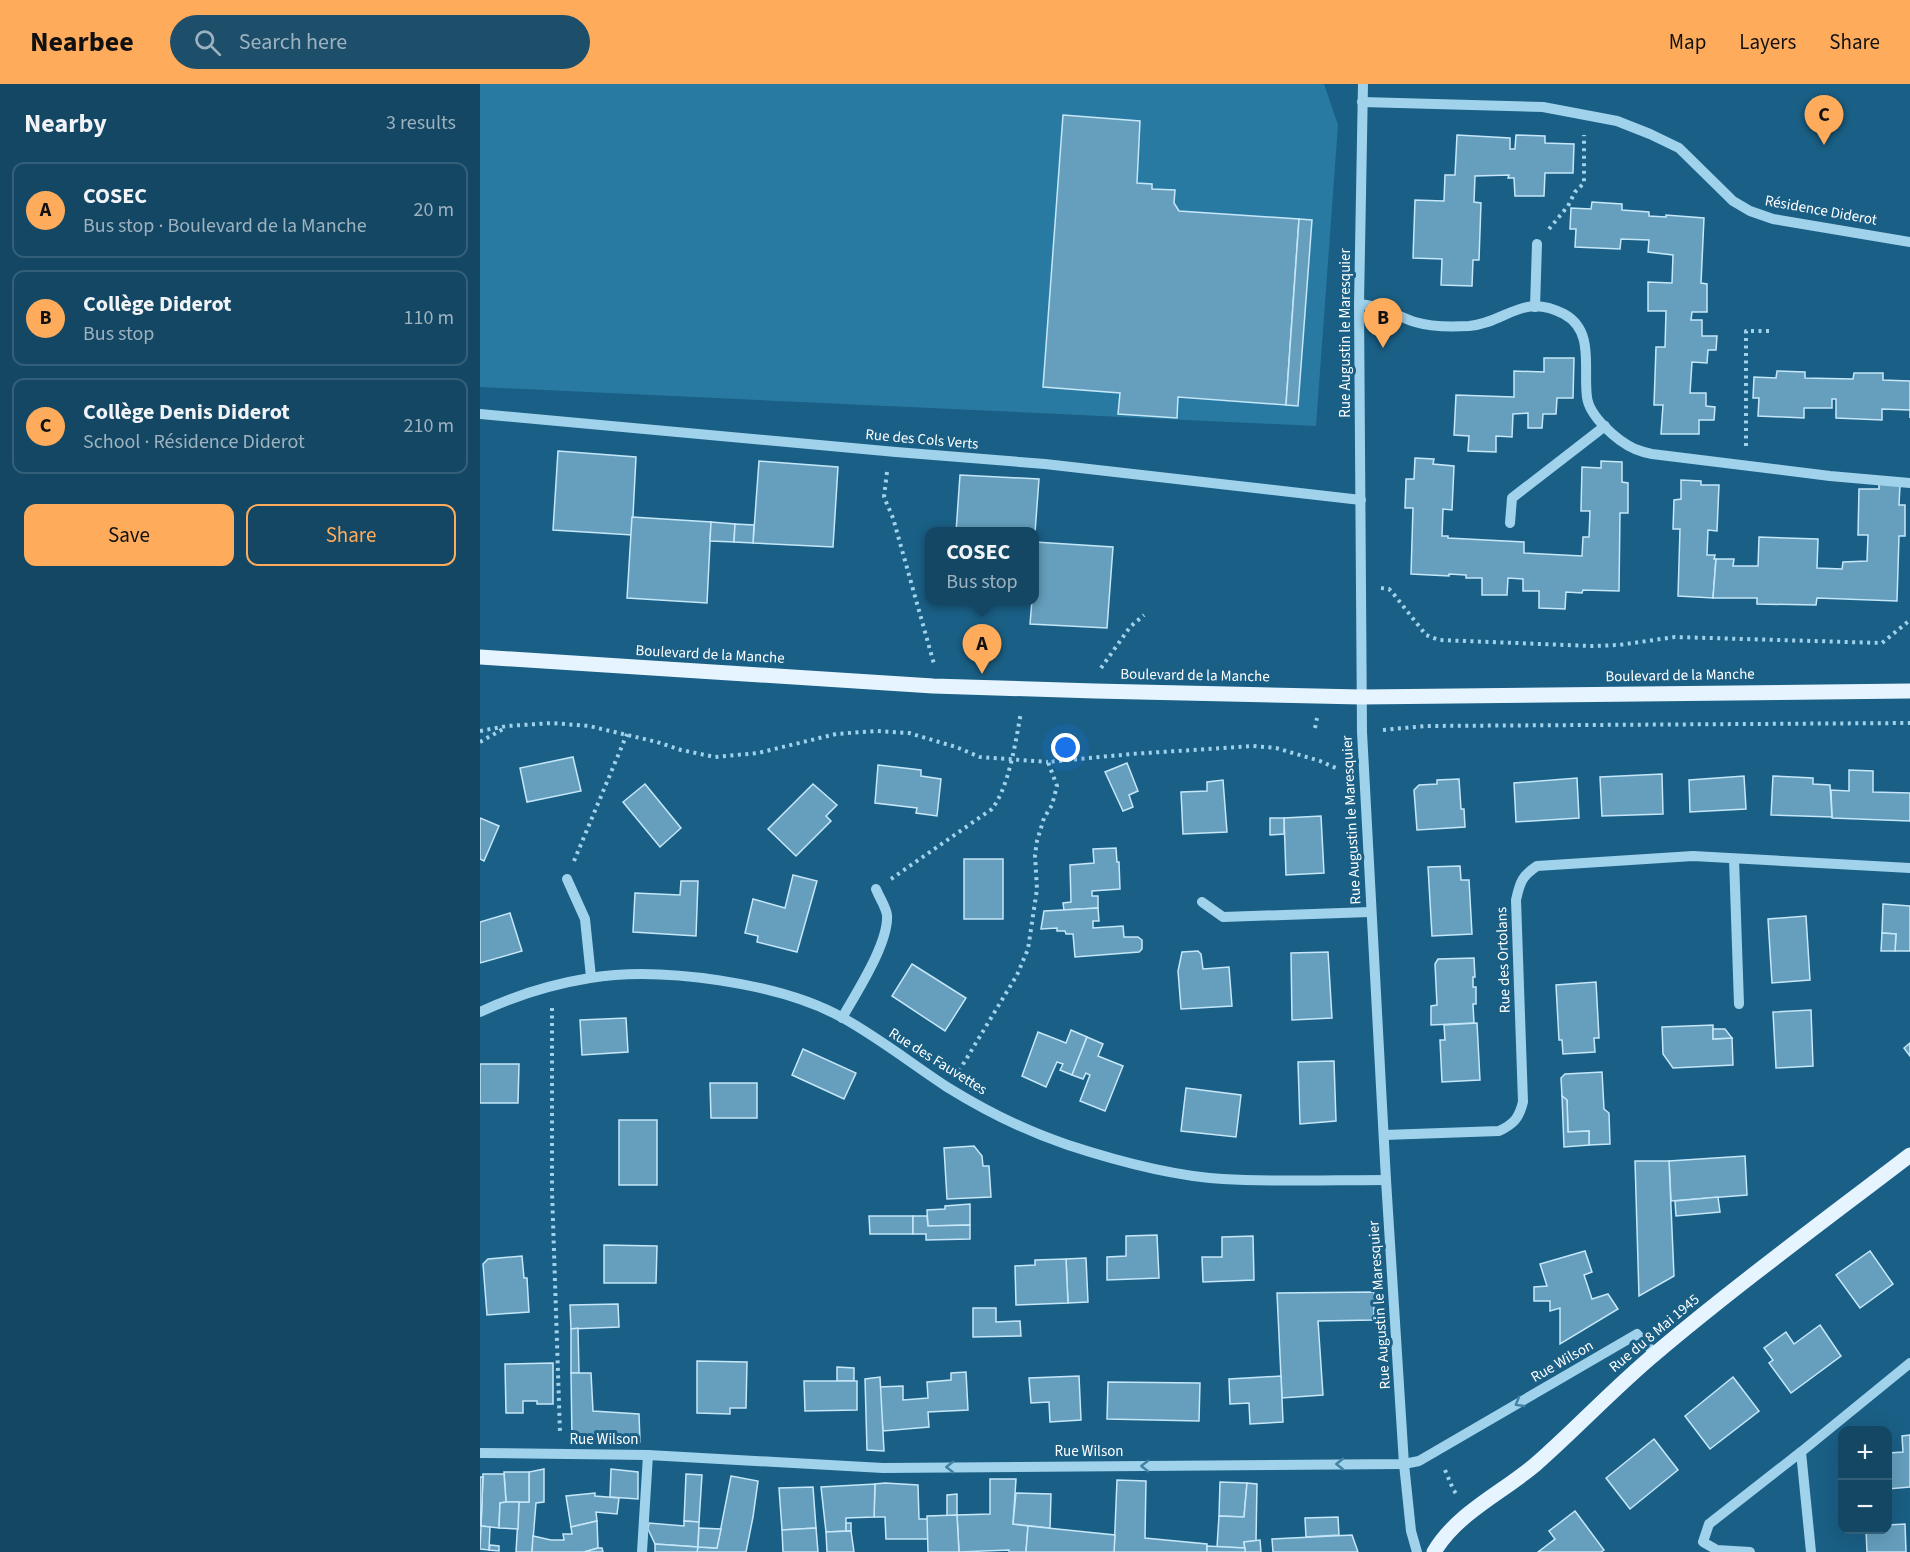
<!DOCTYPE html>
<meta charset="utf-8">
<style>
:root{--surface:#144764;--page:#1d4e6a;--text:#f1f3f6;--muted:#9db2bf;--line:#335f78;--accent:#feac5c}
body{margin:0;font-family:"Source Sans 3",sans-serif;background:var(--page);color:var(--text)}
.controls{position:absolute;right:18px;bottom:18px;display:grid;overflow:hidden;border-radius:12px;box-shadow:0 6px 24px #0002}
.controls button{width:54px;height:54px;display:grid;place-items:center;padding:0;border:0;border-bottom:2px solid var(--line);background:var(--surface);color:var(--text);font:30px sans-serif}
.you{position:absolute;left:586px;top:664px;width:21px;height:21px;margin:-15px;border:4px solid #fff;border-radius:50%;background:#1a73e8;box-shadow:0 0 0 9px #1a73e833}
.badge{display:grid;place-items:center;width:39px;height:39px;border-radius:50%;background:var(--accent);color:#111;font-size:20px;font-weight:700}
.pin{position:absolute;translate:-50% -50px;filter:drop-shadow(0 2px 3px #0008)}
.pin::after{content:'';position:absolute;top:32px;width:21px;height:18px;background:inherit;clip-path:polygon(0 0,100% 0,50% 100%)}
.popup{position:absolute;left:445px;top:443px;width:114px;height:78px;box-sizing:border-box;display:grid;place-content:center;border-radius:12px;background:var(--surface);filter:drop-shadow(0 2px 4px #0005);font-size:20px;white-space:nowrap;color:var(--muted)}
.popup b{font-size:22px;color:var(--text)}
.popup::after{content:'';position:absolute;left:50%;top:100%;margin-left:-12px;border:12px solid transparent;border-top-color:var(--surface)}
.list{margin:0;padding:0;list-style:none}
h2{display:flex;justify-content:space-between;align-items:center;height:78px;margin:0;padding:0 24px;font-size:26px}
h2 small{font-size:20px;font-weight:400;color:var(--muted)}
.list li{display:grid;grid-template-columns:39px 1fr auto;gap:18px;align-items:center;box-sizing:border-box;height:96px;margin:0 12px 12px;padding:0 12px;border:2px solid var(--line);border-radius:12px}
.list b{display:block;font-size:22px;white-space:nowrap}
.list p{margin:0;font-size:20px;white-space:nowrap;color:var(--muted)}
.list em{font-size:20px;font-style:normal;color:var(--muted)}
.actions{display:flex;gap:12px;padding:18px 24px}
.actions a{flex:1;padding:14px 0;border:2px solid var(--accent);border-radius:12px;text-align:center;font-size:21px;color:var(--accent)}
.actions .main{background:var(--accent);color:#111}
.icon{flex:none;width:33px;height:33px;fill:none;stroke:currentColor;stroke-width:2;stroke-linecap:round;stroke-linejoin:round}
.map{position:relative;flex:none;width:1430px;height:1468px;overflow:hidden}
header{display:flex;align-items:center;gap:36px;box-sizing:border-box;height:84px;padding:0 30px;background:var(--accent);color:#111}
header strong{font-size:28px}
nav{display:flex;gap:33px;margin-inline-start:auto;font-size:21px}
.search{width:420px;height:54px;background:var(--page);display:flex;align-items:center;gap:15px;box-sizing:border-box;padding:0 21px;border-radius:33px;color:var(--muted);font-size:22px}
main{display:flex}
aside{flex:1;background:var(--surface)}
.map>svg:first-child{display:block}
.green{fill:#297aa2}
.building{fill:#659fbd;stroke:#c5e7f9;stroke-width:1.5}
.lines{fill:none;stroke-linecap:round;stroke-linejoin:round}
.path{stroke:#a0d2ec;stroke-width:4;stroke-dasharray:3 4.5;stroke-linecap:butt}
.minor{stroke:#a0d2ec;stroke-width:10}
.major{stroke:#e5f4ff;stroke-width:15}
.oneway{stroke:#4282a4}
.labels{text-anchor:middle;stroke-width:6;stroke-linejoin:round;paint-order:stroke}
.street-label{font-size:15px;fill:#fff;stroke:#1a5f85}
</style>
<header>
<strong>Nearbee</strong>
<div class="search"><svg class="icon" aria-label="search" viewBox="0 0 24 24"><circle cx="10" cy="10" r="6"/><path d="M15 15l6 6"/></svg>Search here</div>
<nav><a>Map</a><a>Layers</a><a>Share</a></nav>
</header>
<main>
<aside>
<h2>Nearby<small>3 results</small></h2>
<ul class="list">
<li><span class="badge">A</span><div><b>COSEC</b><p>Bus stop · Boulevard de la Manche</p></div><em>20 m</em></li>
<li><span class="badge">B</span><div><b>Collège Diderot</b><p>Bus stop</p></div><em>110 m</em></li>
<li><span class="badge">C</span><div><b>Collège Denis Diderot</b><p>School · Résidence Diderot</p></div><em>210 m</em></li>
</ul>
<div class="actions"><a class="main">Save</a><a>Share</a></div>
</aside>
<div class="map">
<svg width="1430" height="1468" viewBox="0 0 1430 1468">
<rect width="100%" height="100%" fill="#1a5f85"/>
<path class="green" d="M0,0H844L858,41L836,342L0,303Z"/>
<g class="building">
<path d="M583,31L660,37L657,99L672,100V105L695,106L694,119L699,127L819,135L806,321L698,313L697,334L638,330L640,309L563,303Z"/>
<path d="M977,51L1030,54V65H1035L1036,51L1065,52V59L1094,60L1093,89H1065L1064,112H1035L1034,94H1028L1029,91L995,92L994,118L1001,119L999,176H993L992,202L961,201L962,175L933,174L935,116L964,117L965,91H975Z"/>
<path d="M1112,118L1142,120V126L1169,128V132L1186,133V131L1224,134L1221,199L1227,200V228H1212L1211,236H1222V252H1237L1236,266H1228L1227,279L1212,278L1210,309H1226V322L1235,323L1234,336H1219V350H1181L1183,321H1174L1176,263H1185L1186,227H1168V198L1192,199L1193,171L1168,168L1169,156L1141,155L1140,165L1095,163L1096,145H1090L1091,124L1111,125Z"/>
<path d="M819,135L832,136L818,322L806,321Z"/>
<path d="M1064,274H1094L1093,314H1077L1076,330H1063L1062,344H1048V329L1033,330L1032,353L1016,352V368L988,367L989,352L974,351L976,311L1034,313V287L1064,288Z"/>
<path d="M1297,287L1325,288V294L1373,295L1374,289H1403V296L1430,297V334V326L1402,325V336L1356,334V315H1352V324H1324V334L1278,332L1279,314H1273L1274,293L1296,294Z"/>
<path d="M78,367L156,373L152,451L73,446Z"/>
<path d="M935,374L954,375L953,380L974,382L972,426L963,425L962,452H968V454L1044,458V469L1102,472L1103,453H1109L1110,427H1101L1102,383L1121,384V377L1142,378V398L1148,399V429H1140L1139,507L1103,506L1102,509L1086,508L1085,525L1059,524V507H1043V495L1028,494L1027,511H1002V494H986V491L969,490V492L931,490L933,424H925L926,395H934Z"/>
<path d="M279,377L358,383L353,463L273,459Z"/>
<path d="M480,391L559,395L554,462V448H476Z"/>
<path d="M1201,396L1221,397V401H1239L1237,447L1228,446L1227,471H1235L1234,475H1236L1233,514L1198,512L1200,445H1193L1194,416L1201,415Z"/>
<path d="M1399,400L1420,401L1419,421H1425V452H1419L1417,517L1337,514L1336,521L1277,520V514H1233L1236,475H1254L1253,482H1278L1279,453L1338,455L1337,484L1362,485L1363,478L1387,477L1388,451H1378L1379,405H1399Z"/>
<path d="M152,433L231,438L227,519L147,514Z"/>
<path d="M231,438L255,440L254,458L230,457Z"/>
<path d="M255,440L274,441L273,459L254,458Z"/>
<path d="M555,458L633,463L627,544L550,540L552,516H554Z"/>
<path d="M93,673L101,707L47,718L40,684Z"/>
<path d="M647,679L658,707L649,711L653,723L643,727L625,688Z"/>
<path d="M398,681L441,686V692L461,695L457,732L436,729L437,724L395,719Z"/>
<path d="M1369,686L1393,687V708L1430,709V737L1352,734L1351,706L1369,707Z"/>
<path d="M1182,690L1183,730L1122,732L1120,693Z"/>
<path d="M1264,692L1266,725L1210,728L1209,696Z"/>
<path d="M1293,692L1333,694V700L1350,701L1352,733L1291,731Z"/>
<path d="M1097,694L1099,734L1036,738L1034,699Z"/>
<path d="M979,695L981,725H984L985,743L937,746L934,706L939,701L957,700V696Z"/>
<path d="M743,696L747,748L703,750L701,708L727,707V698Z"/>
<path d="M165,700L201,744L180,763L143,718Z"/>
<path d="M333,700L357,721L346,732L351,737L316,772L288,745Z"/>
<path d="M841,732L844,789L806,791L804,734Z"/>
<path d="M0,734L19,742L4,777L0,775Z"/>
<path d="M790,734H804V750L790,751Z"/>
<path d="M636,764L637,778H639L640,805L612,807V812H618V824L584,826L583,819L591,818L590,781L614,779L613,765Z"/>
<rect x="484" y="775" width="39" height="60"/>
<path d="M980,782L981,796H989L992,850L952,852L948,783Z"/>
<path d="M313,791L337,797L317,868L277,858L278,852L265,849L273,815L305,824Z"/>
<path d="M201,797H218L216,852L153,848L155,809L200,811Z"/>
<path d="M1403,820L1430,822V867H1415L1416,850L1402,849Z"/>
<path d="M618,824L619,837H613V844L643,842L644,853H658L662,856V865L659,868L595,873L593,850H586L585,847H577V844L561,845L564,827Z"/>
<path d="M30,829L42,867L0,879V838Z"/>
<path d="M1326,832L1330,896L1292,899L1288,835Z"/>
<path d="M1402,849L1416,850L1415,867H1401Z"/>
<path d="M718,867L721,870L723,885L749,883L752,922L701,925L698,887L702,868Z"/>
<path d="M848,868L852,934L812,936L811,869Z"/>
<path d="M994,874L995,893H993V903H996V920H993L994,939L951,941V922L957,921L955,880L958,875Z"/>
<path d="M432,880L486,914L465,947L412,912Z"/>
<path d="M1116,898L1119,954H1114L1115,968L1083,970L1082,956H1079L1076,901Z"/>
<path d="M1331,926L1333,982L1296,984L1293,928Z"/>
<path d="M146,934L148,968L102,971L100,936Z"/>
<path d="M997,939L1000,996L962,998L960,956H965L964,941Z"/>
<path d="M1233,941V955L1252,954L1253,981L1193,984L1183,970L1182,943Z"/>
<path d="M1233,945H1245L1252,954L1233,955Z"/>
<path d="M591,946L607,953L592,991L580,986L583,980L577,978L566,1003L542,992L558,948L586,959Z"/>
<path d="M607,953L623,960L618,972L643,982L625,1027L600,1017L610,991L606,989L603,995L592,991Z"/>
<path d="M1430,959V972L1424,964Z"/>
<path d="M323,965L376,989L364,1015L312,991Z"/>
<path d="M854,977L856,1037L820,1040L818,978Z"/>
<path d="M0,980H39L38,1019H0Z"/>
<path d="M1122,988L1124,1025L1129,1029L1130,1060L1109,1061V1047L1088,1048L1087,1016L1082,1012L1081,994L1085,990Z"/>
<path d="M230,999H277V1034H231Z"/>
<path d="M706,1004L761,1011L756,1053L701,1047Z"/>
<path d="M1082,1012L1087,1016L1088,1048L1109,1047V1061L1084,1063Z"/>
<rect x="139" y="1036" width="38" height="65"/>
<path d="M494,1062L502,1072L503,1082H509L511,1113L467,1115L464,1064Z"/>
<path d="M1265,1072L1267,1111L1191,1117L1189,1077Z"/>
<path d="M1155,1077H1189L1194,1192L1159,1212Z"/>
<path d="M1238,1113L1240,1128L1196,1132L1195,1117Z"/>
<path d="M490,1120V1141L448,1142L447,1126L465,1125V1122Z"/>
<path d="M389,1132H433V1150H390Z"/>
<path d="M433,1132H447L448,1142L490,1141V1155L446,1156V1150H433Z"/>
<path d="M677,1151L679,1194L627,1196V1173L646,1172V1152Z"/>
<path d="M773,1152L774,1196L723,1198L722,1173H742V1153Z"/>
<path d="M124,1161L177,1162L176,1199H124Z"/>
<path d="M1105,1167L1112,1188L1104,1191L1112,1215L1128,1210L1138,1225L1080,1260V1224L1070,1227V1217H1054V1203L1067,1202L1060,1180Z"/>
<path d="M1390,1167L1413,1200L1380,1224L1356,1191Z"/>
<path d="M42,1172L44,1194H47L49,1228L7,1231L3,1180L8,1175Z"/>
<path d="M606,1174L608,1218L588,1219L586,1175Z"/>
<path d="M586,1175L588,1219L536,1221L535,1182L555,1181V1176Z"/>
<path d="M894,1208V1236L838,1237L843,1311L802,1314L797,1209Z"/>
<path d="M138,1220L139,1243L91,1245L90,1221Z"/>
<path d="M493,1224H516V1238L540,1237L541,1252L493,1253Z"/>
<path d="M1340,1241L1361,1272L1311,1309L1289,1279L1293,1276L1284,1264L1306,1248L1314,1260Z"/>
<path d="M98,1244L99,1289H91V1245Z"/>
<path d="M217,1277L267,1278L266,1324H250V1330L217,1329Z"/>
<path d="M73,1279V1320H57V1317H43V1329H26L25,1280Z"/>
<path d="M357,1283L374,1284V1297H357Z"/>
<path d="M486,1288L488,1326L448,1328L449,1343L403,1347L399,1303L423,1302V1316L448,1314L447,1298L471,1296V1289Z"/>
<path d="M91,1289H111L113,1327L159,1330L160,1358L92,1355Z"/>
<path d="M599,1292L601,1336L570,1338L569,1318L551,1319L549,1294Z"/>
<path d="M801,1292L803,1338L770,1340L769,1319L750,1320L749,1295Z"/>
<path d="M400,1293L404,1367L387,1366L385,1295Z"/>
<path d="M1253,1293L1279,1327L1230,1365L1205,1332Z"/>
<path d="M324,1297H377V1326L325,1327Z"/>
<path d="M628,1298L720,1299L719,1337L627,1335Z"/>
<path d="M1430,1351V1403L1408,1405V1369L1423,1368L1422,1352Z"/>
<path d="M1174,1355L1198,1386L1150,1425L1126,1394Z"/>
<path d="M64,1385V1418L56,1419L52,1468H36L39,1418H49V1388Z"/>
<path d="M131,1385L158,1388V1415L130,1413Z"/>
<path d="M24,1388H49V1418H26Z"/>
<path d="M3,1390H24L26,1418L20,1419L19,1444L1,1442Z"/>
<path d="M206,1390L222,1391L219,1438L204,1437Z"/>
<path d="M251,1392L278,1397L273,1433L266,1468H217L218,1463L237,1464Z"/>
<path d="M0,1393H3L1,1442H0Z"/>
<path d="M510,1395H536L533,1440L548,1442L546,1468H529V1466L479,1468L477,1431L510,1430Z"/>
<path d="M637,1396L666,1397L665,1454L727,1460V1468H634Z"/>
<path d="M740,1398L767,1399L764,1433L739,1432Z"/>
<path d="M405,1399L438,1401L439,1435H448V1455H406L405,1433H394L395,1400Z"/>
<path d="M767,1399L777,1400L776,1457L764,1458L765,1464L737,1463L739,1432L764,1433Z"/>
<path d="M395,1400L394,1433L366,1434V1447L346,1448L341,1403Z"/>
<path d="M333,1403L336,1444L302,1446L299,1404Z"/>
<path d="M115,1409V1412L139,1414L137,1430L116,1428L117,1437L91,1443L86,1412Z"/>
<path d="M536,1409L571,1410L570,1444L533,1440Z"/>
<path d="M477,1410V1431L467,1432V1411Z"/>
<path d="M26,1418H39L38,1445L19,1444L20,1419Z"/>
<path d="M1095,1427L1124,1466L1121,1468H1058L1075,1455L1069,1447Z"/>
<path d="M477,1431L479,1468H448L447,1432Z"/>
<path d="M858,1433L859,1451L826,1453L825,1434Z"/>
<path d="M117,1437L118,1464L104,1468H52L53,1452L71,1456H84L83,1450H92L91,1443Z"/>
<path d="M204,1437L219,1438L218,1463L175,1460L168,1445L169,1439L204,1442Z"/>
<rect x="366" y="1439" width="5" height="8"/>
<path d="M1425,1440L1426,1468H1387L1386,1446H1408V1441Z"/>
<path d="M1,1442L10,1443L9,1466L0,1465Z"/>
<path d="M548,1442L635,1451L634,1468H546Z"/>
<path d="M219,1444L241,1445L237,1464L218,1463Z"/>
<path d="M336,1444L338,1468H303L302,1446Z"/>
<path d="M371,1447L374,1468H347L346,1448Z"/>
<path d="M872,1451L878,1468H793L792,1455Z"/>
<path d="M780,1456L781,1468H765L764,1458Z"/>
<path d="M175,1460L218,1463L217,1468H175Z"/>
<path d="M10,1461L19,1462V1467L9,1466Z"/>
<path d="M727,1462L765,1464V1468H727Z"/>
<path d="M118,1464H122L123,1468H104Z"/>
</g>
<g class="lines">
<g class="path">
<path d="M1069,145L1088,122L1095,108L1104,99V51"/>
<path d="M1266,362V247H1291"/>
<path d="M407,388L404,413L413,434L454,580"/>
<path d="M901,504L909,505L912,508L946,551L959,556L1112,562L1139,561L1195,553L1402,559L1430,536"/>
<path d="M621,584L650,543L664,531"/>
<path d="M835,644L837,634"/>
<path d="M903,646L945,642L1430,639"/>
<path d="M0,647L27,642L72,639L109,642L177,658L201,666L235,673L278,669L356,650L396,647L429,649L476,663L500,673L568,678"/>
<path d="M0,658L23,645"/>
<path d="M94,777L147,650"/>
<path d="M411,795L512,725C529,703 536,656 541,628"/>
<path d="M72,924V1107L80,1349"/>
<path d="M479,987L537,891L548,865L557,805L555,771L557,757L564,734L572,721L577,702L568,678L651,670L773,662L796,664L840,677L858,685"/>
<path d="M965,1386L973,1405L977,1411"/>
</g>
<g class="minor">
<path d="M883,0L879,220L882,648L906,1096L924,1380L931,1447L937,1468"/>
<path d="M882,18L1063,23L1137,37L1170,50L1199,64L1253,117L1270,127L1293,135L1430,158"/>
<path d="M879,220C887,221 897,223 905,226C915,229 924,235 935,238C951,243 971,243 989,242C1026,239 1042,208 1084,230C1115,247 1103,284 1107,313C1109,332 1137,357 1155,365C1160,367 1166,369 1172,370L1350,392L1430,399"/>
<path d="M1055,223L1057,160"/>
<path d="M0,330L416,368L565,380L881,416"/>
<path d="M1030,439L1032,414L1125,342"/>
<path d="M1254,775L1259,920"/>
<path d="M87,795L105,835L111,893"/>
<path d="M722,818L743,833L890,828"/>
<path d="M0,928C34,912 73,900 110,894C180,882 301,899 363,934C399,954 432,980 467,1003C504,1026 546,1047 588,1061C637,1077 691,1092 743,1095C797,1098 852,1096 906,1096"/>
<path d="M362,934C376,909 409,859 407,831C406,823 399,813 396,805"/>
<path d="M904,1051L1019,1047C1034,1040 1039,1034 1043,1018L1036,816C1040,798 1042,792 1057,782L1213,772L1430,784"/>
<path d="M0,1369L168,1371L403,1384L924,1380L939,1377L1157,1250L1175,1270"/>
<path d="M162,1468L168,1371"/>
<path d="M1270,1468L1237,1466L1223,1458L1229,1440L1321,1368"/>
<path d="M1331,1468L1321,1368L1430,1279"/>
</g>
<g class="major">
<path d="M0,573L453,602L615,607L881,613L1430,607"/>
<path d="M954,1468C977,1429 1022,1409 1056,1380C1097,1344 1134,1304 1176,1269C1258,1200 1345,1136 1430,1071"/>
</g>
</g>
<defs><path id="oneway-chevron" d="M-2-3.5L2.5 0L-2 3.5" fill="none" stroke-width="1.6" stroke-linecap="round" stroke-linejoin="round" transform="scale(1.5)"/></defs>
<g class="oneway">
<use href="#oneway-chevron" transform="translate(1039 1319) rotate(150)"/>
<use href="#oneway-chevron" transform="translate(860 1380) rotate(180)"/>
<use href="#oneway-chevron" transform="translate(665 1382) rotate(180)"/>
<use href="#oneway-chevron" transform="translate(470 1383) rotate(180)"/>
</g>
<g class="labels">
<g class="street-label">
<text transform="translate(1341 126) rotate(10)" y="5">Résidence Diderot</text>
<text transform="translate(865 249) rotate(-90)" y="5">Rue Augustin le Maresquier</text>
<text transform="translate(442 355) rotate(5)" y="5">Rue des Cols Verts</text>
<text transform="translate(230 570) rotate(3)" y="5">Boulevard de la Manche</text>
<text transform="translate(715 591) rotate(1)" y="5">Boulevard de la Manche</text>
<text transform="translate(1200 591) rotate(-1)" y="5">Boulevard de la Manche</text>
<text transform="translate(871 736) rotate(-93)" y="5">Rue Augustin le Maresquier</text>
<text transform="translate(1023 876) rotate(-92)" y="5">Rue des Ortolans</text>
<text transform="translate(458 977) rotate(32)" y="5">Rue des Fauvettes</text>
<text transform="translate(899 1221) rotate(-94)" y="5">Rue Augustin le Maresquier</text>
<text transform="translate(1174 1249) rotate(-40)" y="5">Rue du 8 Mai 1945</text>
<text transform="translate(1082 1277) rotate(-30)" y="5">Rue Wilson</text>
<text x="124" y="1360">Rue Wilson</text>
<text x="609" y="1372">Rue Wilson</text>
</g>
</g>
</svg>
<div class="controls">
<button>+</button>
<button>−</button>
</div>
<div class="you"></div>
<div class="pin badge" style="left:502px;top:590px">A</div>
<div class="popup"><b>COSEC</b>Bus stop</div>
<div class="pin badge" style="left:903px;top:264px">B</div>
<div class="pin badge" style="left:1344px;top:61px">C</div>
</div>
</main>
